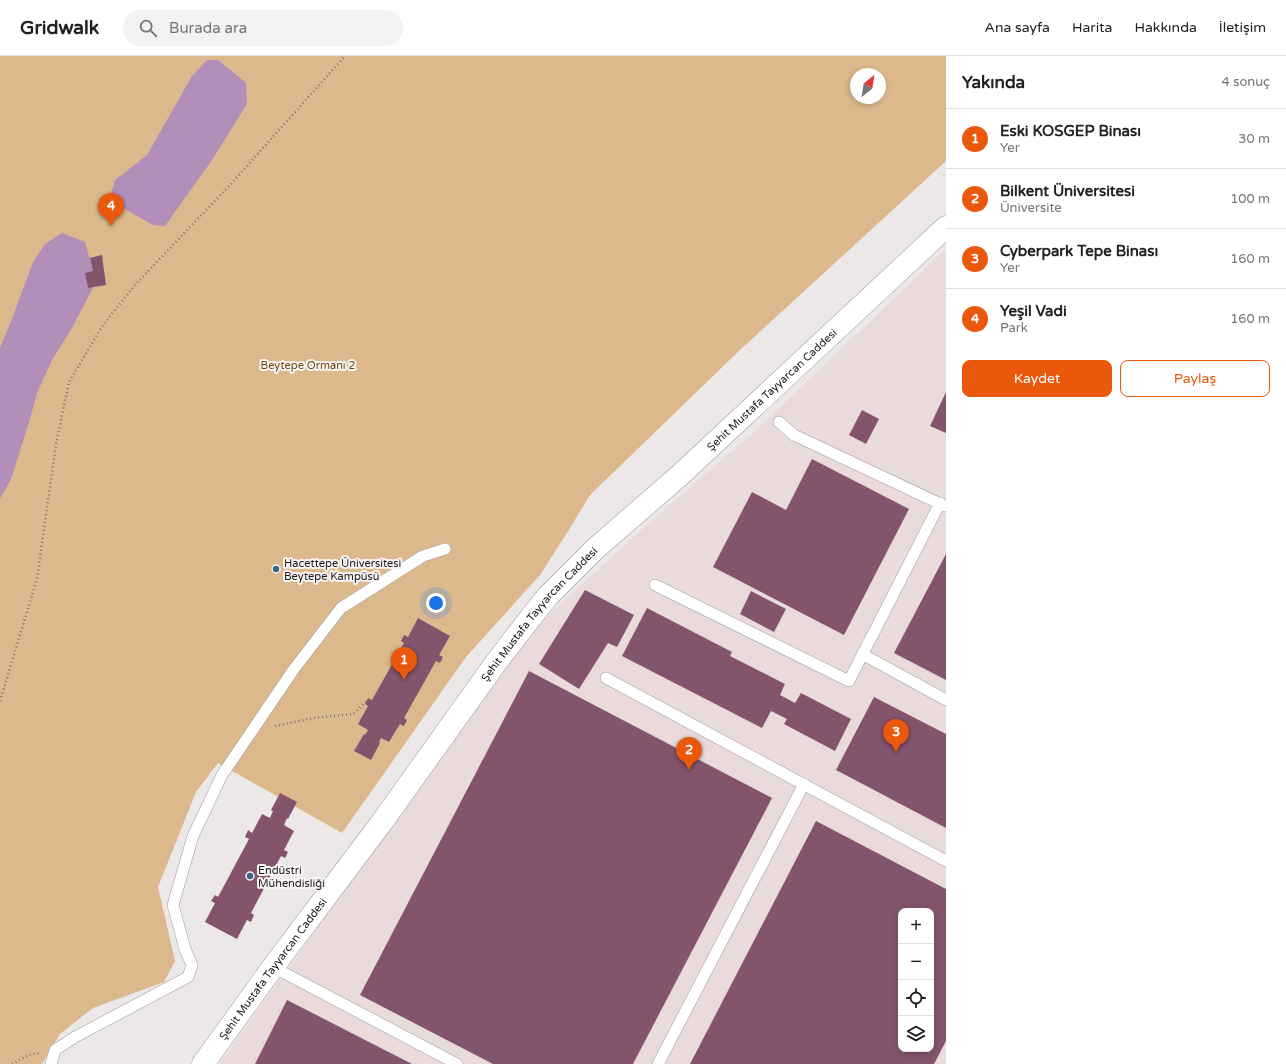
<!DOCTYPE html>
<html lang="tr">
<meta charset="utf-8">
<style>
:root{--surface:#fff;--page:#f2f2f2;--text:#202124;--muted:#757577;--line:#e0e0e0;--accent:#ea580c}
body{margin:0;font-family:"Varela Round",sans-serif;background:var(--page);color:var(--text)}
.controls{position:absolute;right:12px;bottom:12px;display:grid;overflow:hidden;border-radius:8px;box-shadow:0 2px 6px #0003}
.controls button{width:36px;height:36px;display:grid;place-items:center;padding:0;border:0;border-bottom:1px solid var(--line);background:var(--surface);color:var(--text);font:20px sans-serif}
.compass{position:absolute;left:850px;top:12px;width:36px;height:36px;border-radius:50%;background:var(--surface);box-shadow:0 2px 6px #0003;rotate:30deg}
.you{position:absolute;left:436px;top:547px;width:14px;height:14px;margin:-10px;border:3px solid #fff;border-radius:50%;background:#1a73e8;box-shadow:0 0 0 6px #1a73e833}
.badge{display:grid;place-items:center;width:26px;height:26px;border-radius:50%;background:var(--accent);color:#fff;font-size:13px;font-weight:700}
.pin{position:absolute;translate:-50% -33px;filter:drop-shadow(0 1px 2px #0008)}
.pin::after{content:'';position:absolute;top:21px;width:14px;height:12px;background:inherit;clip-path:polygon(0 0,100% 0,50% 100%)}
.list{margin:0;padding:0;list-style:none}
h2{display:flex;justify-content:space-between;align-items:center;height:52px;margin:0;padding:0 16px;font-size:17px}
h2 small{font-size:13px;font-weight:400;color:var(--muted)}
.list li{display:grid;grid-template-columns:26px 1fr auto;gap:12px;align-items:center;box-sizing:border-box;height:60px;padding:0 16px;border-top:1px solid var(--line)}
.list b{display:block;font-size:15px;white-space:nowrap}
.list p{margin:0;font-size:13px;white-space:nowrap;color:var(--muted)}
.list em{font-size:13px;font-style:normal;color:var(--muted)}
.actions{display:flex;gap:8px;padding:12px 16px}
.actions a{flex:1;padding:9px 0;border:1px solid var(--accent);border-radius:8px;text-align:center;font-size:14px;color:var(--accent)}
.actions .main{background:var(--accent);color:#fff}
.icon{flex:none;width:22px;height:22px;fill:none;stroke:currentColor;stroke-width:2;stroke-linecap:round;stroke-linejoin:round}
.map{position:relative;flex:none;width:946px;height:1008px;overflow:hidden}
header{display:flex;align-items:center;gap:24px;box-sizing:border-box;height:56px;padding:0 20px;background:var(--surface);border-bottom:1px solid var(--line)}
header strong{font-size:19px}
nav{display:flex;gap:22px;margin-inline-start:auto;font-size:14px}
.search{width:280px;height:36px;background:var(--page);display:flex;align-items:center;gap:10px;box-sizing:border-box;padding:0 14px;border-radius:22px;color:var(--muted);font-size:15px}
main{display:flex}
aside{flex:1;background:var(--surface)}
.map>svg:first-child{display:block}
.built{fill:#e9dbdb;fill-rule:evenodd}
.green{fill:#dcb98c;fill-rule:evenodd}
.water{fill:#b18fb9}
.building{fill:#84546c;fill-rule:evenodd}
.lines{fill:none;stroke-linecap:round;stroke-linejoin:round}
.service-casing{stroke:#9f9a9a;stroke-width:12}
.secondary-casing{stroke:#9f9a9a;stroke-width:23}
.path{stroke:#797676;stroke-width:2.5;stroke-dasharray:1 3;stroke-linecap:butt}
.service{stroke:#fff;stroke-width:11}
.secondary{stroke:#fff;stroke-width:22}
.poi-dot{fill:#356986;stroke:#faf5f5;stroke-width:1.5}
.labels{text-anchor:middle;stroke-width:4;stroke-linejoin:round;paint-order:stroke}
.park-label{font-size:11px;fill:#6a4813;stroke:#faf5f5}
.street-label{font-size:11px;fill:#1a1818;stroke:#faf5f5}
.poi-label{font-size:11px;fill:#1a1818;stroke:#faf5f5;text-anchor:start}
</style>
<header>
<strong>Gridwalk</strong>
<div class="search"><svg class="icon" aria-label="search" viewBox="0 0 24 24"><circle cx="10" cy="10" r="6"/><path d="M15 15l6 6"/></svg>Burada ara</div>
<nav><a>Ana sayfa</a><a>Harita</a><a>Hakkında</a><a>İletişim</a></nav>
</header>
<main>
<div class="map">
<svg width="946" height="1008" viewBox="0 0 946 1008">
<rect width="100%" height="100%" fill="#ece8e8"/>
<path class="built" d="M946,193V1008H219L533,573L649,467L754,376ZM901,855H931V993H901Z"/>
<path class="green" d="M0,0H946V105L740,294L590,439L567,477L540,519L466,601L342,777L218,707L196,736L158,831L175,905L164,926L93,952L60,978L42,1008H0ZM856,18H880V42H856Z"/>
<g class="water">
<path d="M207,4H218L246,27L247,48L212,104L165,170L153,169L109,144L115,124L147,99L192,20Z"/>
<path d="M62,177L85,186L96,226L72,272L52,304L37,337L30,363L11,423L0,443V292L13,260L33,206L45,188Z"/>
</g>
<g class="building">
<path d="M102,199L106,229L88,232L85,217L93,215L90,202Z"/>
<path d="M946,336V377L930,370Z"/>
<path d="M862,354L879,363L866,388L849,379Z"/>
<path d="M812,403L909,453L844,579L713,511L752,436L786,454Z"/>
<path d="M946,498V624L894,597Z"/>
<path d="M585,534L634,559L617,591L608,587L579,633L539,608Z"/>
<path d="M751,535L786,553L774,576L740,558Z"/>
<path d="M647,552L732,596L730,600L785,628L780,639L795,647L801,637L851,663L835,695L784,668L787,663L771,655L762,672L622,600Z"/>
<path d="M418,562L450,580L439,599L443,601L440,607L436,605L404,662L407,664L404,670L400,668L389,686L381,682L379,686L380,687L371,704L354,695L364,678L365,679L368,674L358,668L368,650L365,648L368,642L372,644L404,587L401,585L404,579L408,581Z"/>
<path d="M529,615L772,742L633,1008H493L360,939Z"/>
<path d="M874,641L946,678V772L836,714Z"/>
<path d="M280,737L297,746L288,763L287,762L284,769L294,775L284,794L288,796L285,802L281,800L251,857L254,859L251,866L247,864L237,883L205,866L215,847L211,845L215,839L218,841L249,783L245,781L248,774L252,777L262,758L270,762L273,755L271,754Z"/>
<path d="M816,765L946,833V985L934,1008H690ZM901,855H931V993H901Z"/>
<path d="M287,944L412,1008H255Z"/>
</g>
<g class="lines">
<defs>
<g id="service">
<path d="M779,366L794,379L945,450"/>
<path d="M655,529L849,625L940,447"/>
<path d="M862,598L946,644"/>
<path d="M606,622L946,805"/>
<path d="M273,911L457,1008"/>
<path d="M51,1008L55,994L75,981L188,921L192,909L185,893L173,849L193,780L222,719L294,613L341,552L423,500L445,493"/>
<path d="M658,1008L804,728"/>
</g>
<g id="secondary">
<path id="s1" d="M203,1008L273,911L382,766L495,608L531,561L548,540L595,493L679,420L946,171"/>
</g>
</defs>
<use href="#service" class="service-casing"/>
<use href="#secondary" class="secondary-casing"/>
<g class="path">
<path d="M0,645L37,523L56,388L69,326L103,269L135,229L230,129L345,0"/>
<path d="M275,670L314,662L353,658L367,645"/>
<path d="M12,1008L29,999L39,997"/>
</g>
<use href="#service" class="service"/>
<use href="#secondary" class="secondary"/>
</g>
<g class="poi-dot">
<circle cx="276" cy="513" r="4"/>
<circle cx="250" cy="820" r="4"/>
</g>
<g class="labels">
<g class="park-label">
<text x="308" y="313">Beytepe Ormanı 2</text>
</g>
<g class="street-label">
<text dy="4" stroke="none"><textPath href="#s1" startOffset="886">Şehit Mustafa Tayyarcan Caddesi</textPath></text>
<text dy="4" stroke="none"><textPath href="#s1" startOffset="562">Şehit Mustafa Tayyarcan Caddesi</textPath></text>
<text dy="4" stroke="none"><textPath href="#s1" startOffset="118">Şehit Mustafa Tayyarcan Caddesi</textPath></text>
</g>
<g class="poi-label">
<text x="284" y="511">Hacettepe Üniversitesi<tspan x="284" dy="13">Beytepe Kampüsü</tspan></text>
<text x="258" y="818">Endüstri<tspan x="258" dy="13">Mühendisliği</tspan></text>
</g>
</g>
</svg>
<div class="controls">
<button>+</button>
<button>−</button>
<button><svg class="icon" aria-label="locate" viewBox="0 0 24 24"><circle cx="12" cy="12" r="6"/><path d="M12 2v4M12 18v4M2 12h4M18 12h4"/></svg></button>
<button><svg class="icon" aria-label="layers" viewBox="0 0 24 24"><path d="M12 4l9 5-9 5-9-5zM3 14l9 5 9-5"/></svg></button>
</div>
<svg class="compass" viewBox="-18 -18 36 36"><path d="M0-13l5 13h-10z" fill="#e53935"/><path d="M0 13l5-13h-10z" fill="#757577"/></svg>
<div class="you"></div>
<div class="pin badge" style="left:404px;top:624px">1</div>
<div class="pin badge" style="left:689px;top:714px">2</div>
<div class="pin badge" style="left:896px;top:696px">3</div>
<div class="pin badge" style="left:111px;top:170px">4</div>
</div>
<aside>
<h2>Yakında<small>4 sonuç</small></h2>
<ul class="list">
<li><span class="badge">1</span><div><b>Eski KOSGEP Binası</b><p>Yer</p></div><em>30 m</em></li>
<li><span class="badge">2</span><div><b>Bilkent Üniversitesi</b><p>Üniversite</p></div><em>100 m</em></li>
<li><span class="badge">3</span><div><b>Cyberpark Tepe Binası</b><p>Yer</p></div><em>160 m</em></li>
<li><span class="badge">4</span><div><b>Yeşil Vadi</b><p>Park</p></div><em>160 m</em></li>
</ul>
<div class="actions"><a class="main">Kaydet</a><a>Paylaş</a></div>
</aside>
</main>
